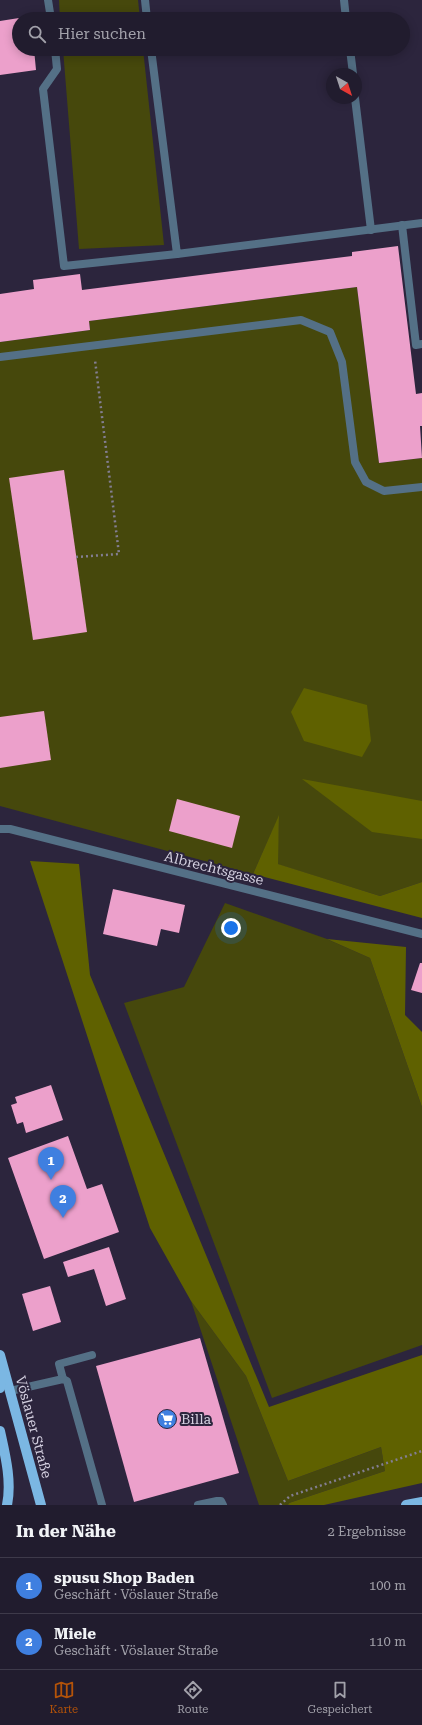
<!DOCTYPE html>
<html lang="de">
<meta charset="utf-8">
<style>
:root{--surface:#211c2e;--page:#292536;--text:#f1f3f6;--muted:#a2a1aa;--line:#3e3a4a;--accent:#b45309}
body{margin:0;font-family:"Roboto Serif",serif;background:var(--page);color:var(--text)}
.compass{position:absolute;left:326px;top:68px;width:36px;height:36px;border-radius:50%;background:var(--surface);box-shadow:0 2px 10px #0003;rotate:141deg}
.you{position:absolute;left:231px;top:928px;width:14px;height:14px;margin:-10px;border:3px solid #fff;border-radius:50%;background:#1a73e8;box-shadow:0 0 0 6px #1a73e833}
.badge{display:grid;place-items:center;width:26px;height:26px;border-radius:50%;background:var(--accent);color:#fff;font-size:13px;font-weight:700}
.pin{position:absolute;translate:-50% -33px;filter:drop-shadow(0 1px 2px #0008)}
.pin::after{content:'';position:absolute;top:21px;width:14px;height:12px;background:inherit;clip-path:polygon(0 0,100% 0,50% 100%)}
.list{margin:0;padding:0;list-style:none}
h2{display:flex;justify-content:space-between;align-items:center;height:52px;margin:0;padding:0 16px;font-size:17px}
h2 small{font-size:13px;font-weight:400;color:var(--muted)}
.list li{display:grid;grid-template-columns:26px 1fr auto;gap:12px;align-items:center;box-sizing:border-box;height:56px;padding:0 16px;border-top:1px solid var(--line)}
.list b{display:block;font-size:15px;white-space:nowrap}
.list p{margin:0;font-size:13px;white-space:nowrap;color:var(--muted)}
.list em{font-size:13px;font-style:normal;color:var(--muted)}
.icon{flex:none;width:22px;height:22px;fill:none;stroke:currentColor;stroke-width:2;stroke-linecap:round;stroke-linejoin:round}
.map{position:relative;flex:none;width:422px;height:1505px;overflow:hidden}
.search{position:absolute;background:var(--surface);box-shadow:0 2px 10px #0003;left:12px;right:12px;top:12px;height:44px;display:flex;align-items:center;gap:10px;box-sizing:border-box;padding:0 14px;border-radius:22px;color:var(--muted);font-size:15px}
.sheet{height:164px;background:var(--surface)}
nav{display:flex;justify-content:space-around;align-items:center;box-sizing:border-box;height:56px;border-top:1px solid var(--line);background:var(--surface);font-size:11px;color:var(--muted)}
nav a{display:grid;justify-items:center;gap:2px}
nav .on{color:var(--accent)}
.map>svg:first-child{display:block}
.green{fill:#46480c}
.forest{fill:#5f6100}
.building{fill:#eca0cb}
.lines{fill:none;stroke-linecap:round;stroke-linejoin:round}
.path{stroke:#837e92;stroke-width:2.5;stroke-dasharray:2 3;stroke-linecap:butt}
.service{stroke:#547086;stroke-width:8}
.minor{stroke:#547086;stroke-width:8}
.primary{stroke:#7bb7e3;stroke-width:10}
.labels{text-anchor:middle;stroke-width:4;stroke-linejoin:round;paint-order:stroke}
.street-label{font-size:14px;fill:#d4d0e0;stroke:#2c253d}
.poi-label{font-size:14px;fill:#d4d0e0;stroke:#2c253d;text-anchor:start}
</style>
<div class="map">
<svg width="422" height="1505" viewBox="0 0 422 1505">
<rect width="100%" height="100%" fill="#2c253d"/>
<g class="green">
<path d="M59,0H138L140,19H60Z"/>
<path d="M63,49H143L164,245L79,249Z"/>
<path d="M357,287L379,463L422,458V882L380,896L277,864L279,816L253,874L0,806V342L90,330L89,321Z"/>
<path d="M225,903L327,939L370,958L422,1107V1345L272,1398L124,1003L184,987Z"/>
<path d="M191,1301L246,1376L288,1481L381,1447L385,1471L289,1503L288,1505H259Z"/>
</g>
<g class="forest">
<path d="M304,688L367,705L371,741L362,757L304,741L291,712Z"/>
<path d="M302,779L422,801V839L372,832Z"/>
<path d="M279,815L278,864L380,896L422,882V918L253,874Z"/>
<path d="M30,861L79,864L90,975L269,1407L422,1355V1483L324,1505H288L289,1503L385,1471L381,1447L288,1481L246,1376L191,1301L150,1228Z"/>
<path d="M327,939L406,947L405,1015L422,1032V1107L370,958Z"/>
</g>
<g class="building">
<path d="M19,18V49H34L36,70L0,75V21Z"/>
<path d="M398,246L416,394L422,393V426H420L422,458L379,463L357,287L89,321L90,330L0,342V294L34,289L33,280L80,274L82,290L352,256V252Z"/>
<path d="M64,470L87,632L33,640L9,478Z"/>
<path d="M44,711L51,760L0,768V717Z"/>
<path d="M177,799L240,816L232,848L169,831Z"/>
<path d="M113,889L185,905L179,933L161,929L157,946L103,934Z"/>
<path d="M420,963H422V993L411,990Z"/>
<path d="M51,1085L63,1120L26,1133L23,1122L17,1124L11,1105L17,1103L15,1097Z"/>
<path d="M68,1136L87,1189L102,1184L119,1232L44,1259L8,1158Z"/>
<path d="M109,1247L126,1299L106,1306L94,1269L68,1277L63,1262Z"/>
<path d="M50,1286L61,1322L33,1331L22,1294Z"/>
<path d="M200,1338L239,1473L134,1502L96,1366Z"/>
</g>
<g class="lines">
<g class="path">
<path d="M76,557L119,554L95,360"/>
<path d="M280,1505L290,1496L422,1451"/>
</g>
<g class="service">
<path d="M48,0L51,19"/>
<path d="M145,0L147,19"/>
<path d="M344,0L346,19"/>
<path d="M55,49L57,69L43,89L64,266L177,254"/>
<path d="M151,49L177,254L422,223"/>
<path d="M350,49L353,74"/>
<path d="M355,98L371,230"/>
<path d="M402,225L416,345L422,344"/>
<path d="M0,357L301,320L330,332L342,362L355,462L366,482L384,491L422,487"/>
<path d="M63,1379L59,1364L92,1355"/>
<path d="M10,1391L63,1379L67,1381L102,1505"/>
<path d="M198,1505L217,1501H221L223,1505"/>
</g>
<path class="minor" d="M0,829H10L422,934"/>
<g class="primary">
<path d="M0,1355L41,1505"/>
<path d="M0,1388L2,1370"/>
<path d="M0,1431C5,1454 12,1481 7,1505"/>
<path d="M406,1505L422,1502"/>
</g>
</g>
<defs>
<symbol id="supermarket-disc" viewBox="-11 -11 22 22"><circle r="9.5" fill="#3f7fe0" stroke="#2c253d"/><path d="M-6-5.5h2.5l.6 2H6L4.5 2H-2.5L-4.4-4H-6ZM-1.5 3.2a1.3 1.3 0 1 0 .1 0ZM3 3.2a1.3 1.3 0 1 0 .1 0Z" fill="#fff"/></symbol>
</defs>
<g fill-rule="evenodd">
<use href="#supermarket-disc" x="156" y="1408" width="22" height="22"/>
</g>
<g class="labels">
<g class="street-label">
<text transform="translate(214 868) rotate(14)" y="5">Albrechtsgasse</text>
<text transform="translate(34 1427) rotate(75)" y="5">Vöslauer Straße</text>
</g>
<g class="poi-label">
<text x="181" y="1424">Billa</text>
</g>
</g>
</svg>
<svg class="compass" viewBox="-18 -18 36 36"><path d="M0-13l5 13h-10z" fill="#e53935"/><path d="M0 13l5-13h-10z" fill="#a2a1aa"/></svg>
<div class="you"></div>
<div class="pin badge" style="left:51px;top:1180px;background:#3f7fe0">1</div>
<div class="pin badge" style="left:63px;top:1218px;background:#3f7fe0">2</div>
<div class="search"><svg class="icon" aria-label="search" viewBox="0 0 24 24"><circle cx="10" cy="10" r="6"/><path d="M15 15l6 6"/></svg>Hier suchen</div>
</div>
<section class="sheet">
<h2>In der Nähe<small>2 Ergebnisse</small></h2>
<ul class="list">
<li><span class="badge" style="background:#3f7fe0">1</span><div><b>spusu Shop Baden</b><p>Geschäft · Vöslauer Straße</p></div><em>100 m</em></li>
<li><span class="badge" style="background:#3f7fe0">2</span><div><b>Miele</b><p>Geschäft · Vöslauer Straße</p></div><em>110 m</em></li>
</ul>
</section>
<nav>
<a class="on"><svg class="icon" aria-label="map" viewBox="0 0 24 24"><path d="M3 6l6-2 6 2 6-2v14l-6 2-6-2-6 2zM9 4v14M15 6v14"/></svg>Karte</a>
<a><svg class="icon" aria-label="directions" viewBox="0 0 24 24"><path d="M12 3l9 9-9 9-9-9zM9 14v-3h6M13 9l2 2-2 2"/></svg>Route</a>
<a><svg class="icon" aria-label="saved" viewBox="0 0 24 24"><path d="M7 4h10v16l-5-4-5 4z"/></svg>Gespeichert</a>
</nav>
